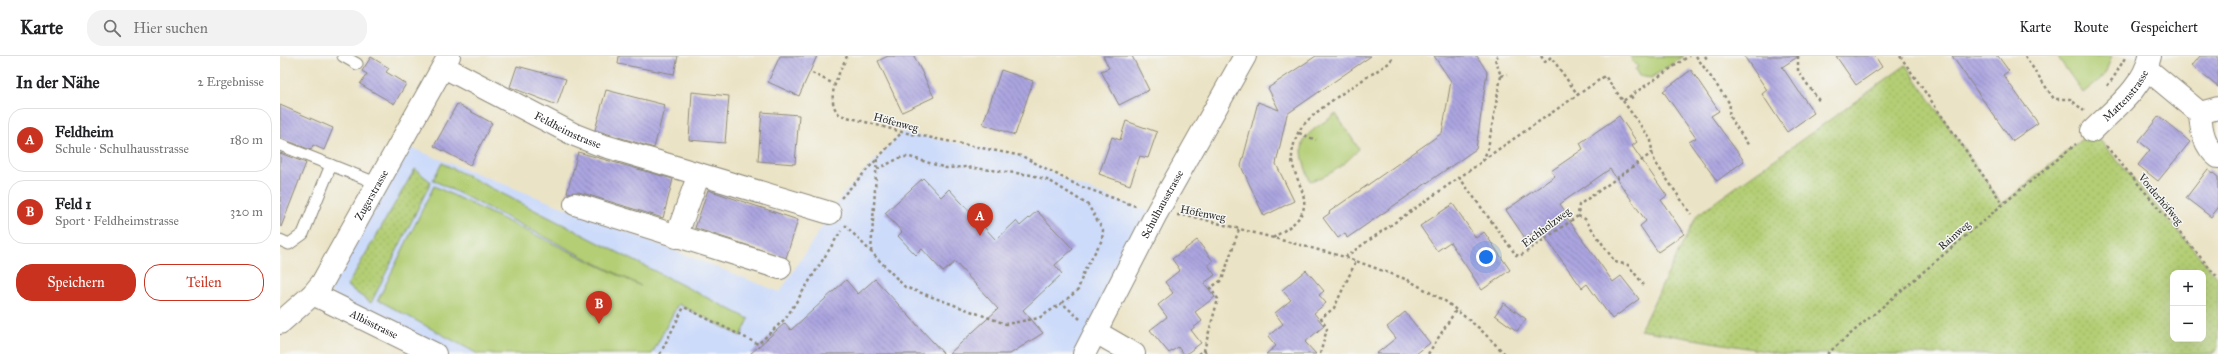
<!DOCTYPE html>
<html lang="de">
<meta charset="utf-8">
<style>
:root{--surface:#fff;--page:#f2f2f2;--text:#202124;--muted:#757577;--line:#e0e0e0;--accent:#c8321e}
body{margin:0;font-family:"IM FELL Great Primer",serif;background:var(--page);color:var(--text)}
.controls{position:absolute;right:12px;bottom:12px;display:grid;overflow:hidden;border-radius:8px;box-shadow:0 4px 16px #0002}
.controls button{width:36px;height:36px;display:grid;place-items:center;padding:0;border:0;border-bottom:1px solid var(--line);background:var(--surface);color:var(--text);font:20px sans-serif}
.you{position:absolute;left:1206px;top:201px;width:14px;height:14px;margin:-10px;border:3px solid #fff;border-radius:50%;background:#1a73e8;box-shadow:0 0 0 6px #1a73e833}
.badge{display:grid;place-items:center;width:26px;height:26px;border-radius:50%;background:var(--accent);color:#fff;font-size:13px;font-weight:700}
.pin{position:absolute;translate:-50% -33px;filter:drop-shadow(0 1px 2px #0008)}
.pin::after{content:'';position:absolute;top:21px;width:14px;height:12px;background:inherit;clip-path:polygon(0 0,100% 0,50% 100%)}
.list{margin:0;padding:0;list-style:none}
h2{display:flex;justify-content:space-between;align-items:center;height:52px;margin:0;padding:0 16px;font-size:17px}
h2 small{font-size:13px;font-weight:400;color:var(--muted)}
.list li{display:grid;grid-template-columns:26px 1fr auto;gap:12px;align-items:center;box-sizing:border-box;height:64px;margin:0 8px 8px;padding:0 8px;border:1px solid var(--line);border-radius:16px}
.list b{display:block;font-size:15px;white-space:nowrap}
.list p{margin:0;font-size:13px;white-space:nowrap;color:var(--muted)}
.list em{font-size:13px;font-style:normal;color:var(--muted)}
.actions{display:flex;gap:8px;padding:12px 16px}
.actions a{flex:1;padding:9px 0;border:1px solid var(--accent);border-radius:16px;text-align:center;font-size:14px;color:var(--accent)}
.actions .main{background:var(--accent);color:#fff}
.icon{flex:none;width:22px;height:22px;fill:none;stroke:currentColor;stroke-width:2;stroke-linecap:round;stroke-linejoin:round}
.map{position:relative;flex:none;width:1938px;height:298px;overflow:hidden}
header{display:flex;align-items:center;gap:24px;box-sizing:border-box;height:56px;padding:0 20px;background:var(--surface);border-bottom:1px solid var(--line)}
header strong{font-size:19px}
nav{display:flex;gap:22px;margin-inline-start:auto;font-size:14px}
.search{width:280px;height:36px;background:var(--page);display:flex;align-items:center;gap:10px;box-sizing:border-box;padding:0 14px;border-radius:16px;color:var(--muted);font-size:15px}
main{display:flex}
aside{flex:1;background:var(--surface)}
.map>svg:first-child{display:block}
.built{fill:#cddbfa}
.grass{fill:url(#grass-dots);stroke:#6f7c50;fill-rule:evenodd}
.green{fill:#b3ce74;stroke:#6f7c50}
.building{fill:url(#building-back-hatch)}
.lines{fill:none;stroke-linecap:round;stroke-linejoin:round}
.lane-casing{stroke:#8b8778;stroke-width:13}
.street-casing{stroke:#8b8778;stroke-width:24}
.path{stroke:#8b8778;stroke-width:2.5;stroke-dasharray:3 3;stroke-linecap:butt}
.lane{stroke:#fff;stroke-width:11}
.street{stroke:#fff;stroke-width:22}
.labels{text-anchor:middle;stroke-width:3;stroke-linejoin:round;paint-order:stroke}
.street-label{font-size:11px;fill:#2b2b2b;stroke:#f6f6f2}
</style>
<header>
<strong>Karte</strong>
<div class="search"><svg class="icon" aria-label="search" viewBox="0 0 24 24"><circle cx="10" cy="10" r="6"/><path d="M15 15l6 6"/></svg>Hier suchen</div>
<nav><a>Karte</a><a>Route</a><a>Gespeichert</a></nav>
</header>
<main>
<aside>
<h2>In der Nähe<small>2 Ergebnisse</small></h2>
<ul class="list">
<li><span class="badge">A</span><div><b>Feldheim</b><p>Schule · Schulhausstrasse</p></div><em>180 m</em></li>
<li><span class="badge">B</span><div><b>Feld 1</b><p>Sport · Feldheimstrasse</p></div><em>320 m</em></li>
</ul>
<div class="actions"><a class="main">Speichern</a><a>Teilen</a></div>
</aside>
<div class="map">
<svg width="1938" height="298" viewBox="0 0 1938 298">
<defs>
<pattern id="grass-dots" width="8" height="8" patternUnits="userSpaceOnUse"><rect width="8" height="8" fill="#b3ce74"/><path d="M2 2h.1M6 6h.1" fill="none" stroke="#9ab165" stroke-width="1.8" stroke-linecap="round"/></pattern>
<pattern id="building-back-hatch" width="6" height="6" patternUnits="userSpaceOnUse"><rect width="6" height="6" fill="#aba4df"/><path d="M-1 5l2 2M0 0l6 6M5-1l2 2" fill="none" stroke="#8b86b5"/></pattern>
</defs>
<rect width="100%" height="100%" fill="#f6f6f2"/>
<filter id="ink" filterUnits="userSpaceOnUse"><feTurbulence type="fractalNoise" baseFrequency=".025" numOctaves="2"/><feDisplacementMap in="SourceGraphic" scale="8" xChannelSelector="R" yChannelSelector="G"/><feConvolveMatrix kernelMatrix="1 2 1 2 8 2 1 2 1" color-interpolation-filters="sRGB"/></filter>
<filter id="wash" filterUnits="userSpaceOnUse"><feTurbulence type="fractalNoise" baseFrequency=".012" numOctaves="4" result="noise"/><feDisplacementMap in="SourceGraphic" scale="16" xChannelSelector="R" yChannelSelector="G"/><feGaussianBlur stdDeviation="0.9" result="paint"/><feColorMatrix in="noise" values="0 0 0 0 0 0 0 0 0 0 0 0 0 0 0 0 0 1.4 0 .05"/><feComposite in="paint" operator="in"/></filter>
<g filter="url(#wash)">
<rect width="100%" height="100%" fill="#ebe3c5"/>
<path class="built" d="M622,76L742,100L797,129L876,158L804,298H155L70,257L42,227L121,88L500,236L563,138Z"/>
<g class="grass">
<path d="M1626,9L1722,148L1812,75L1938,222V292L1932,298H1503L1360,274L1417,159ZM1893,217H1923V283H1893Z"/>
<path d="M135,113L151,126L91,247L67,230Z"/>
</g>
<g class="green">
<path d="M1404,0L1371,22L1359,20L1355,13L1358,11L1350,1Z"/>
<path d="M1777,0H1832L1824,20L1803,37Z"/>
<path d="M1056,58L1079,93C1065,108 1051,120 1030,125C1014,83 1022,81 1056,58Z"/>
<path d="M162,107L469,263L461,280L398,248L372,298H198L98,244L154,130L361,230L153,124Z"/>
</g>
<g id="blocks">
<g class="building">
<path d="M339,0H398L394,18L338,8Z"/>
<path d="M500,0H537L519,40L488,26Z"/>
<path d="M608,0H634L654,41L622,56L598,5Z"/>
<path d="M823,0H852L869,34L839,49L821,15L829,12Z"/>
<path d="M1036,0H1091L1007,58L996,108L1014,145L984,160L961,110L978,46L999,54L988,32Z"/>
<path d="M1154,0H1197L1207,16L1196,93L1067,182L1065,177L1058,182L1043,162L1050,157L1049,156L1162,77L1171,25Z"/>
<path d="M1464,0H1519L1502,11L1534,57L1507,76L1482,38L1487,34Z"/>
<path d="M1556,0H1595L1602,11L1576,29Z"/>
<path d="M1672,0H1718L1729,15L1723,19L1758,67L1732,85Z"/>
<path d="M1920,0H1938V31L1912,10Z"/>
<path d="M91,1L109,12L106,16L126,28L114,48L80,28L87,18L82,15Z"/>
<path d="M237,10L286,23L277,49L230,31Z"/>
<path d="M721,14L753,25L735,79L703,68Z"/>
<path d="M1411,14L1439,55L1431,60L1464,105L1437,125L1409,86L1416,82L1383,35Z"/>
<path d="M326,34L385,49L374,92L315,74Z"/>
<path d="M412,36L449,40L445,87L409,84Z"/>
<path d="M177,48L212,67L190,109L154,90Z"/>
<path d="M0,49L53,72L44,94L33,89L31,94L0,82Z"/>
<path d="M482,56L519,59L515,108L478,105Z"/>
<path d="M1339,60L1357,86L1352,90L1387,140L1381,144L1404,178L1378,196L1360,170L1366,165L1330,113L1280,148L1285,155L1283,156L1333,226L1341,220L1359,243L1332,263L1307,228L1302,232L1259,173L1245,182L1226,154L1275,120L1271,115L1303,93L1300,87Z"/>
<path d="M1879,60L1910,86L1878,125L1858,109L1870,94L1859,85Z"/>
<path d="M846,65L877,76L868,102L860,100L850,129L819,118L832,81L840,84Z"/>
<path d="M298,96L393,123L383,162L299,136L287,137Z"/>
<path d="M0,97L26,107L1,171H0Z"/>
<path d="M1928,113L1938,121V152L1931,161L1906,142Z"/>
<path d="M643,122L661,141L669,133L716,184L736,165L740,170L757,155L793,193L775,209L782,218L743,254L763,277L730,298H669L718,253L675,206L663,216L642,193L636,199L618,180L622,176L605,157Z"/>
<path d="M428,134L518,164L506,202L415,172Z"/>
<path d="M1173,148L1196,182L1204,176L1230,214L1202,234L1170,186L1157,195L1140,170Z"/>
<path d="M917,184L933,205L928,209L935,219L924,227L935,241L915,256L922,265L911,274L921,287L906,298H903L898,291L889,297L870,274L887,261L878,249L893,237L885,226L900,214L892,203Z"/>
<path d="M1026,214L1044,235L1039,239L1046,247L1034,257L1044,270L1025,286L1036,298H986L996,290L988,280L1003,268L995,257L1011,244L1002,234Z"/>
<path d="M595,223L664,298H470L505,267L511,274L566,224L578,238Z"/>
<path d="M1224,247L1246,263L1237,275L1215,259Z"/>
<path d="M1125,256L1150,287L1136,298H1096L1116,282L1107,271Z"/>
</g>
</g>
</g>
<g filter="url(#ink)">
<use href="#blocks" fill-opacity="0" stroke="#8b8778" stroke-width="1"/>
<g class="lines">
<defs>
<g id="lane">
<path d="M63,0L77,8"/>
<path d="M0,89L99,128"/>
<path d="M0,184L9,188L23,178L51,109"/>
</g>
<g id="street">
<path id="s1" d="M164,11L295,79L318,88L550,157"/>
<path d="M1867,13L1920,57C1921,74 1924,90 1938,101"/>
<path d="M1920,57L1938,52"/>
<path id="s2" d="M1812,75C1835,52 1863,32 1870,0"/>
<path d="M295,148L500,212"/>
<path d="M396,181L419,118"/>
<path id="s3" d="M33,238L155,298"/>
<path id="s4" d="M0,267L33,238L42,227L169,0"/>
<path d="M816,276L854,298"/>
<path id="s5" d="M804,298L876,158L965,0"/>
</g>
</defs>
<use href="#lane" class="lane-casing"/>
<use href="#street" class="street-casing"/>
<g class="path">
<path d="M567,0C560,16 543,44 560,59L622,76L742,100L797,129L858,151"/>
<path d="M1261,0L1265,6L1271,1L1298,39"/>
<path d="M1416,0L1450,48L1449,60L1469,90"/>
<path d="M1425,0L1427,3"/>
<path d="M1518,0V15L1540,46"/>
<path d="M1620,0L1723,148"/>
<path d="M1745,0L1774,43H1790L1804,55"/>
<path d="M532,17L554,28"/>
<path d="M1221,20L1227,18"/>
<path d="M1827,30L1834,21L1846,0"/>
<path d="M1351,40L1354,45"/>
<path d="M1019,77L1036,84"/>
<path d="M1826,90L1938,222"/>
<path d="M1372,97L1375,106L1411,158"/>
<path d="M1203,104L1325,20L1343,45L1409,0"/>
<path d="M597,113L622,101H630L666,112L686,111L752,119L770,125L808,149L823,174L822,184L804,215L798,234L782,247"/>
<path d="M1179,121L1236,199L1240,200L1298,160L1299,149L1372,97L1371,84L1343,45"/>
<path d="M561,142L622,76"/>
<path d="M897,159L911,160L1065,201L1128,224L1165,245L1199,272L1225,298"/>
<path d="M1298,160L1305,163L1335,206L1348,209L1364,229"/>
<path d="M565,169L625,231L726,268L759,262L782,247L800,263"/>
<path d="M993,182C1000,177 1009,172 1015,166C1035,147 1017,129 1013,109C1010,100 1014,86 1018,77C1028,56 1088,21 1109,7L1114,0"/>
<path d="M591,196L597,102"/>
<path d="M1065,201L1203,105L1208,92L1221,20L1215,3L1218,0"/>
<path d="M924,294L927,298"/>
<path d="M380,298L404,251L478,288L506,262L561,175"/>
<path d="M918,298L924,294L938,243L930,232L942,224L959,173"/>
<path d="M1040,298L1047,273L1041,262L1054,252L1076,205"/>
<path d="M1148,298L1176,254"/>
<path d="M1547,298L1723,148L1796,88"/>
</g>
<use href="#lane" class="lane"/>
<use href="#street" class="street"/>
</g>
</g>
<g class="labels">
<g class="street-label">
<text dy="4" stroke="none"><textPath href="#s2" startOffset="49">Mattenstrasse</textPath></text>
<text transform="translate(616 66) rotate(15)" y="4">Höfenweg</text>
<text dy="4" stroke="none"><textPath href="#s1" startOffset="139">Feldheimstrasse</textPath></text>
<text dy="4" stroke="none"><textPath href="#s4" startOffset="159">Zugerstrasse</textPath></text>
<text transform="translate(1881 143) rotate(50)" y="4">Vorderhöfweg</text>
<text dy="4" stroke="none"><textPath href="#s5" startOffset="169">Schulhausstrasse</textPath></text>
<text transform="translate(923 157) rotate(11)" y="4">Höfenweg</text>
<text transform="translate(1266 171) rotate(-37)" y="4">Eichholzweg</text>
<text transform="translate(1674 179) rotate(-41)" y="4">Rainweg</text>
<text dy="4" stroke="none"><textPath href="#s3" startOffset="68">Albisstrasse</textPath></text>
</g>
</g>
</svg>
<div class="controls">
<button>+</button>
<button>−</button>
</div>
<div class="you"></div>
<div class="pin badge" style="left:700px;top:180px">A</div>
<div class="pin badge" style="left:319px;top:268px">B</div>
</div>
</main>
